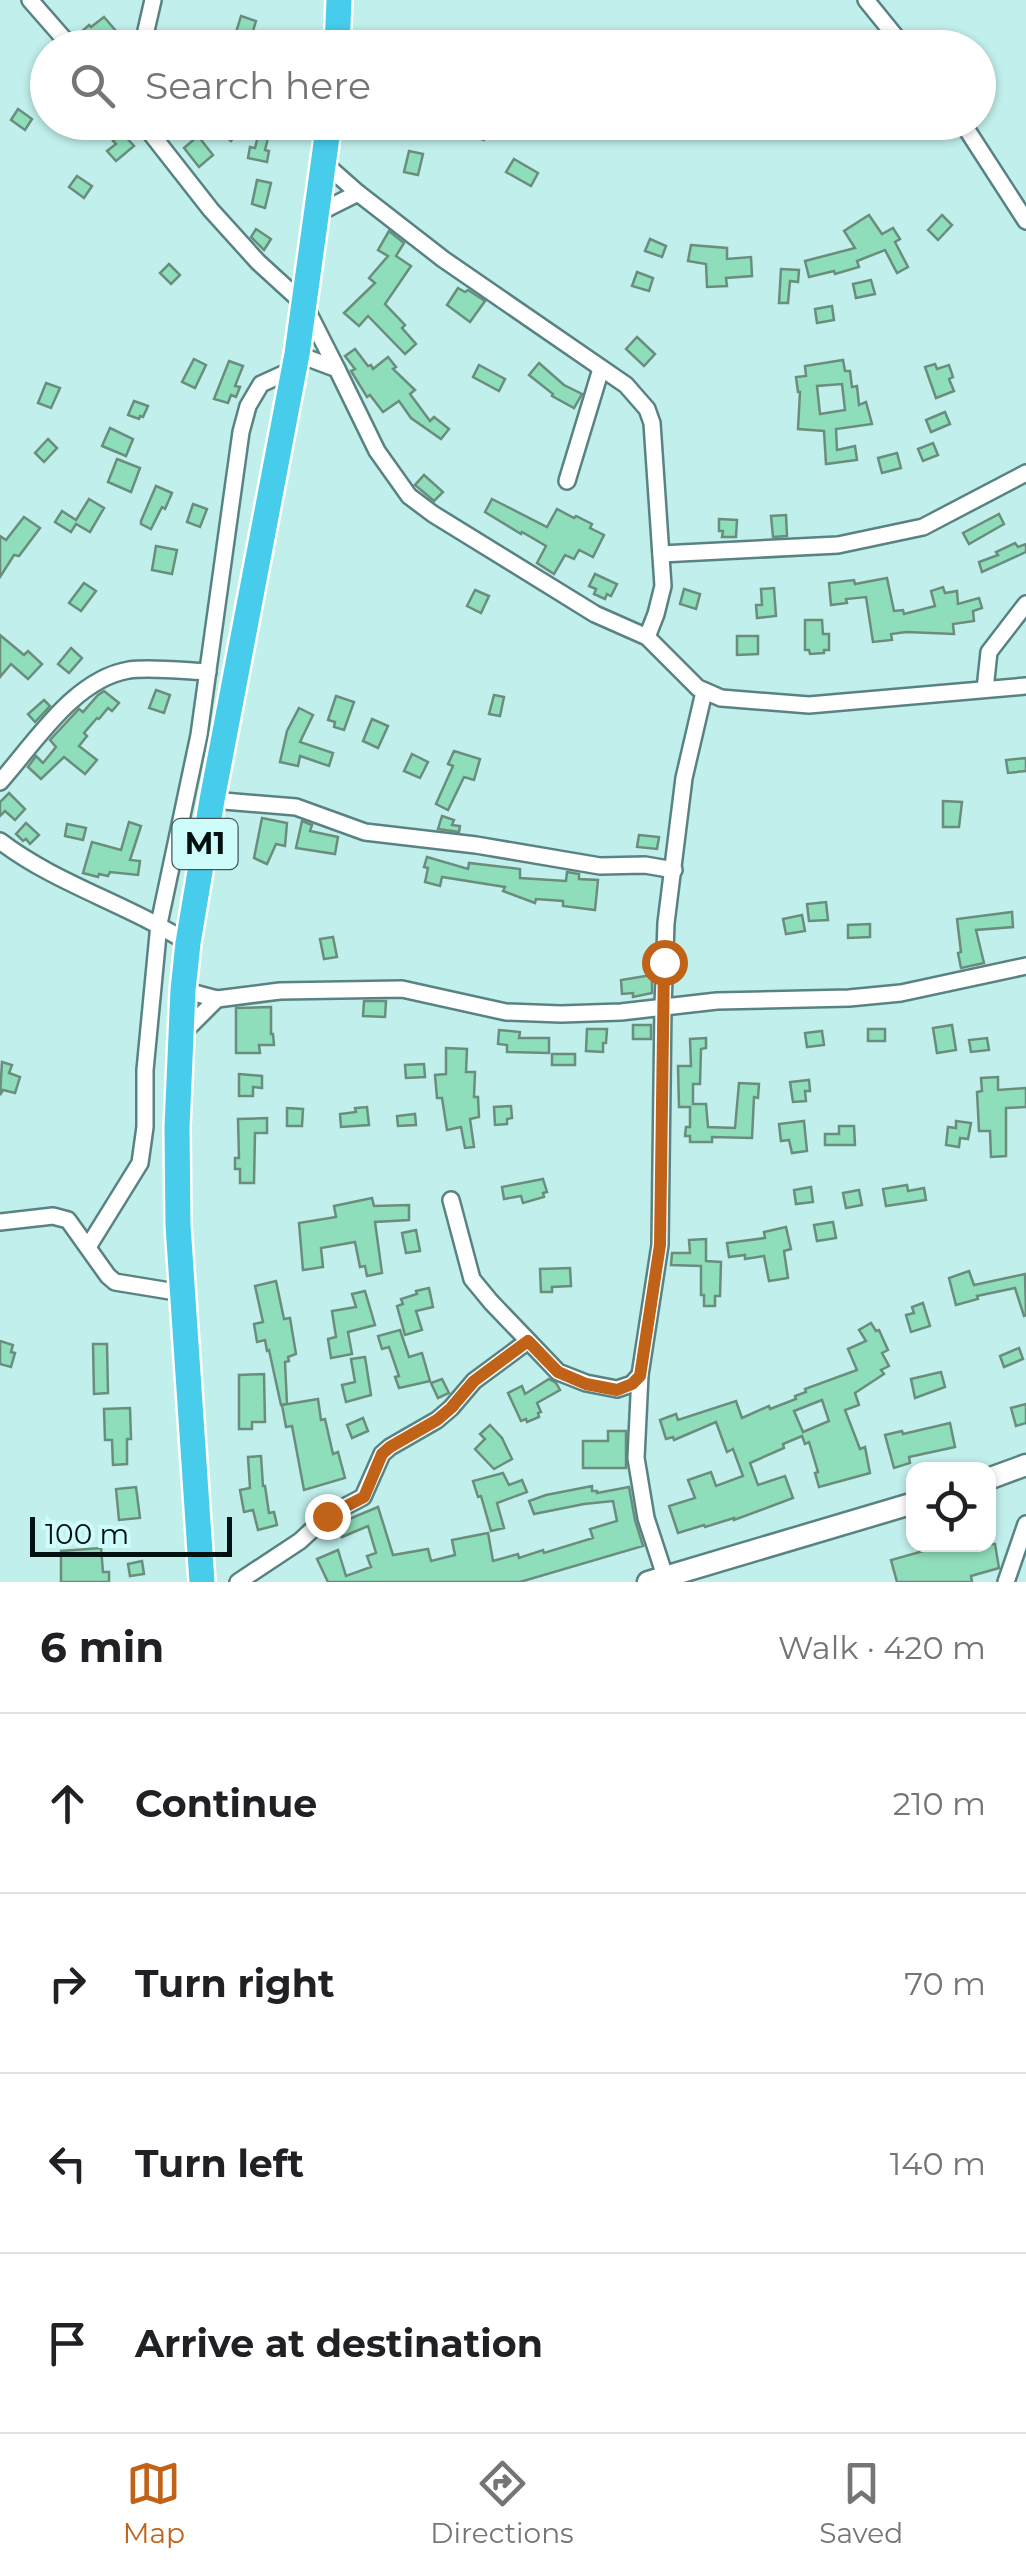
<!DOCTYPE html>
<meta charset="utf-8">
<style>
:root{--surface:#fff;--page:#f6f6f6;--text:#202124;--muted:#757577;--line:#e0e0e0;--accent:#c06218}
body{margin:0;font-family:Montserrat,sans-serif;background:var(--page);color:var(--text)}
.controls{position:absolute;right:30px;bottom:30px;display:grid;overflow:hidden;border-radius:20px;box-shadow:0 2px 8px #0004}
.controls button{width:90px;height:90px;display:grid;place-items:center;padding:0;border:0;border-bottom:2px solid var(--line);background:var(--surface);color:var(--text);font:50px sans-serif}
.scale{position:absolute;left:30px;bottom:25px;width:202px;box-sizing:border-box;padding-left:10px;border:5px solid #021010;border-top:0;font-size:28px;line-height:35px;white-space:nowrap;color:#021010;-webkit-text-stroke:8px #cefcfa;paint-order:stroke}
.stop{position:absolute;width:30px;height:30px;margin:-22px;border:8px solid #c06218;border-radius:50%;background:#fff}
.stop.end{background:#c06218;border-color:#fff;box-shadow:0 2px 10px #0008}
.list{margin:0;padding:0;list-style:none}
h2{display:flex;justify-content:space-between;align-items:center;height:130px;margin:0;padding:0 40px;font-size:42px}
h2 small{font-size:32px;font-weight:400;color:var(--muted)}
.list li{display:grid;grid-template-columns:65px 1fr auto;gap:30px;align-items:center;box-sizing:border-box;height:180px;padding:0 40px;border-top:2px solid var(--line)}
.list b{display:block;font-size:38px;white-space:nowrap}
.list em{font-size:32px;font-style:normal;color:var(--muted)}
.icon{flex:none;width:55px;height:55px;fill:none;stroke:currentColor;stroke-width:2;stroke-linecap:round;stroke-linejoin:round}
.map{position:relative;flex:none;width:1026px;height:1582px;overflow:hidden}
.search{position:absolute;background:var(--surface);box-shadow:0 2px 8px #0004;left:30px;right:30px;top:30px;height:110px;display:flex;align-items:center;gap:25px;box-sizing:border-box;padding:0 35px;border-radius:55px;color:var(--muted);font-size:38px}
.sheet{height:850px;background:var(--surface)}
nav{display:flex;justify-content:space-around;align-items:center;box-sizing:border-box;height:140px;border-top:2px solid var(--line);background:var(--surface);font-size:28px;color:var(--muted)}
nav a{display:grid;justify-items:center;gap:5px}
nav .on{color:var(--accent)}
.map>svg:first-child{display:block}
.building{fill:#8fdebb;stroke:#6a8d7d;stroke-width:2.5;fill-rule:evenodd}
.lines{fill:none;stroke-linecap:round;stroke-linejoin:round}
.minor-casing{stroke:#598382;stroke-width:20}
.tertiary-casing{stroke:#598382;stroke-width:25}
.trunk-casing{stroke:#fff;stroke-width:30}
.minor{stroke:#fff;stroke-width:15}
.tertiary{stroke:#fff;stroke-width:20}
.trunk{stroke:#47ccec;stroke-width:25}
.route{stroke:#c06218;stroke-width:12}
.labels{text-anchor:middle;stroke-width:10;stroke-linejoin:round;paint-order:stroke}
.shield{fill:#cefcfa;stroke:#3f5756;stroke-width:2.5}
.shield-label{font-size:30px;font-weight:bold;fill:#021010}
</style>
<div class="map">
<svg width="1026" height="1582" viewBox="0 0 1026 1582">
<rect width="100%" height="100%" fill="#c1efec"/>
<g class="building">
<path d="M241,16L256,21L249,44L234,39Z"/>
<path d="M104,17L117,32L126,38L117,48L104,36L93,47L80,33L89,25L91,27Z"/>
<path d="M18,109L32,119L25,130L11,120Z"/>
<path d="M224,122H228L239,131L231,141L218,131Z"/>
<path d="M470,122H491L484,140L466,134Z"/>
<path d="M122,133L134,146L116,161L107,151L116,144L113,141Z"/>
<path d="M198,136L213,155L199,167L184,148Z"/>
<path d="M258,136L268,138L265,150L269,151L267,162L248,158L250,147L255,148Z"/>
<path d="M409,151L423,154L418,175L404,172Z"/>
<path d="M514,159L538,173L531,186L506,172Z"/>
<path d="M77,176L92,186L84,198L69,187Z"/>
<path d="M257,180L271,183L265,208L252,204Z"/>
<path d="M869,215L882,234L893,228L900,239L895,242L908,267L897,273L885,250L857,261L859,267L835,274L834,271L809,277L805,261L855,248L844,231Z"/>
<path d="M942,215L952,225L938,240L928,230Z"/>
<path d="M256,229L271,239L264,250L251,237Z"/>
<path d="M389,231L404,243L396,256L411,266L385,304L405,325L402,328L416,344L405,354L368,316L359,326L344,313L375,283L369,278L388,256L378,250Z"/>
<path d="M650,239L666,246L662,257L645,251Z"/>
<path d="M691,245L727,248V259L751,257L752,276L726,278L727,286L707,287L706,264L688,261Z"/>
<path d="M169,264L180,275L171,284L160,273Z"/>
<path d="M781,269L799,270L798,282L790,281L788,303H779Z"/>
<path d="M637,272L653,278L649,291L632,286Z"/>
<path d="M871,280L875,294L856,298L853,284Z"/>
<path d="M458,288L465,292L468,290L485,301L470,322L447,305Z"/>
<path d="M832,306L834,320L817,323L815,309Z"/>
<path d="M637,337L655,354L644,366L626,349Z"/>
<path d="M355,349L368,366L371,365L373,369L388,357L396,367L393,369L415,390L410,394L430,421L434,417L449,429L441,439L411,418L399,401L383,412L370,395L367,397L351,371L355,369L345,356Z"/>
<path d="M194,359L206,365L195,388L182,382Z"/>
<path d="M843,360L845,371H850L852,387L857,386L859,405L866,402L872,424L836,429L837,450L855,446L857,460L826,464L824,431L798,429L800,392H798L796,377L806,376L805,366ZM842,384L845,410L820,414L817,386Z"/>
<path d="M229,361L243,366L235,386L240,387L236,397L231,395L228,403L214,399Z"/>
<path d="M539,363L564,385L582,394L574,408L552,396L553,394L529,375Z"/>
<path d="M935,364L937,369L949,365L953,377L949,379L954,391L936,398L925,367Z"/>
<path d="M479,365L505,379L499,391L473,377Z"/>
<path d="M46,383L60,388L51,408L38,403Z"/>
<path d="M134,401L148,406L143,417L140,416L139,419L128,415Z"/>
<path d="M945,412L950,424L931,432L926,420Z"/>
<path d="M110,428L133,439L126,456L102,446Z"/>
<path d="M48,439L57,448L44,462L35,453Z"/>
<path d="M933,443L938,455L923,461L918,449Z"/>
<path d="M897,453L901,468L882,473L878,458Z"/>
<path d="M117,459L140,468L131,492L108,482Z"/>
<path d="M424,475L443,492L434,501L415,485Z"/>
<path d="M156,486L172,493L165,509L162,507L151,529L141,524V521Z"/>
<path d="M89,499L104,508L90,532L76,524L71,532L55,522L62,511L76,520Z"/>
<path d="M492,499L547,527L557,509L574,518L576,516L592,524L590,528L604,535L593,557L579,550L574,559L565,555L554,574L537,563L546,546L522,532L521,534L485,512Z"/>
<path d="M193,504L207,509L200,527L187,522Z"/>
<path d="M999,514L1004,524L969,544L963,533Z"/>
<path d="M786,515L787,536L773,537L771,516Z"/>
<path d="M24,517L40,528L19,556L14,555L0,577V536L6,540Z"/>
<path d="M719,519L737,520L736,537H722L723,531H719Z"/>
<path d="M1015,543L1018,547L1026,544V552L982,572L979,562L998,555L996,552Z"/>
<path d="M156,546L177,550L172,574L152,570Z"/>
<path d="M595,574L617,584L611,596L607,594L605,599L594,594L596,589L589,586Z"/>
<path d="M887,578L894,611L903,610L904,614L935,606L931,591L943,587L945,593L957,591L958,604L979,598L982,608L973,611L974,621L953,624L954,634L906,632L891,634L892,640L873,642L866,597L846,599L847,603L831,605L829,583L854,580L855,584Z"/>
<path d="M84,583L96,591L81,611L69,603Z"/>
<path d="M774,588L776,616L757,618L756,605H762L761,589Z"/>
<path d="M684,589L700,594L696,609L680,604Z"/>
<path d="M475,590L489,596L481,613L467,606Z"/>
<path d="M805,620H822L823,634H829V650H824V653L810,654L809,650H805Z"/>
<path d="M0,635L24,655L28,651L42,664L28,679L11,664L0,677Z"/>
<path d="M737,636H758V654L737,655Z"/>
<path d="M71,648L82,658L69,673L58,664Z"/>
<path d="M156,690L170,695L164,713L149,708Z"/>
<path d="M104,691L119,703L112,711L108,708L99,719L97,718L84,733L87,736L79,746L97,760L85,774L64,757L41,779L28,767L36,756L43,763L56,747L50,740L79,709L83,712L98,695Z"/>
<path d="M494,695L504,697L500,716L489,714Z"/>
<path d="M336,696L354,702L344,730L334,727L335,722L328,720Z"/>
<path d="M44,700L50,706L35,722L28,714Z"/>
<path d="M299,708L313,715L300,742L333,753L329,766L300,756L298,766L280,762L287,731Z"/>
<path d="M372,719L388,726L378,748L363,741Z"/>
<path d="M454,751L480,759L474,780L464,777L448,810L436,804L453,766L448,764Z"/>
<path d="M412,754L428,762L420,778L404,771Z"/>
<path d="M1026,758V771L1008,773L1006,760Z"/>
<path d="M9,793L25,809L15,820L5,811L0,816V802Z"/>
<path d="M943,801L962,802L959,827H943Z"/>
<path d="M442,816L454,820L452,825L460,826L459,832L438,829Z"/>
<path d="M262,818L287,823L285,846L276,844L267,864L254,858Z"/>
<path d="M302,821L312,825L310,831L338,837L335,854L296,848Z"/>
<path d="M129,822L141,826L130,860L140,861L138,875L110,872L108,876L99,874L98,877L83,873L92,842L121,850Z"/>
<path d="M26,823L39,835L30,844L26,839L23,841L16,834Z"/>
<path d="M67,824L86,828L83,840L65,836Z"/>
<path d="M639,835L659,837L657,849L637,847Z"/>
<path d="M427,857L468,869L469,863L520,869V878L566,881L567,872L579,874V879L598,880L595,910L563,906V901L536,899L535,903L503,891L505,887L442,877L440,886L425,882L428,868L424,867Z"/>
<path d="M826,902L828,920L809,921L807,904Z"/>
<path d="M1012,912L1013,927L976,930L984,963L961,968L958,953L961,952L957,919Z"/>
<path d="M802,915L805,931L786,934L783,919Z"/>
<path d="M870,924V937L848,938V925Z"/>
<path d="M333,937L337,957L324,959L320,939Z"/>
<path d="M652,975V993L633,997V993L622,994L621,980Z"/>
<path d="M364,1001H386L385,1017L363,1016Z"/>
<path d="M271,1007V1034H273L274,1045H259L260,1053H236V1008Z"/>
<rect x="633" y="1025" width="18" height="14"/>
<path d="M952,1025L956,1050L937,1053L933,1028Z"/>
<path d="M587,1029H607L606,1043H603V1052L586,1051Z"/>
<rect x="868" y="1029" width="17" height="12"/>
<path d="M499,1030L520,1032L519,1038H549V1053L507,1052V1045L498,1044Z"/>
<path d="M822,1031L824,1045L807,1047L805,1033Z"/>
<path d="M706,1038V1048L701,1049L700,1084H693V1104H706L708,1127L735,1128L739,1083L759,1084L758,1098L754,1097L752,1138L712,1137V1142H690V1136H685L686,1127H690V1107H679L678,1066H691L690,1039Z"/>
<path d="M987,1038L989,1050L971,1052L969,1040Z"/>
<path d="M446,1048L467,1049L466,1072H475L474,1097H478L479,1117L470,1119L474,1147L465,1148L461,1127L447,1130L442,1098H437L435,1075L446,1074Z"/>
<rect x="552" y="1054" width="23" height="11"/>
<path d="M2,1062L12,1065L9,1073L20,1077L15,1093L3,1090L0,1095Z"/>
<path d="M424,1064L425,1077L406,1078L405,1065Z"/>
<path d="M239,1074L262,1076V1088L253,1087V1096H239Z"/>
<path d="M998,1077V1090L1026,1088V1107L1006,1108V1156L991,1157L990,1131H979L977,1092L982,1091L981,1078Z"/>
<path d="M809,1080L810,1091H805L806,1101L793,1102L790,1082Z"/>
<path d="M511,1106L512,1118L507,1119V1124L495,1125L494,1107Z"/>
<path d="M367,1107L369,1125L341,1127L340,1114L356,1112L355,1108Z"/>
<path d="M287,1108L303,1109L302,1126H287Z"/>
<path d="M415,1114L416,1125L398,1126L397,1116Z"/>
<path d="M267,1118V1133H255L254,1183H240V1169H235V1158H239L238,1119Z"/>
<path d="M804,1121L807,1151L792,1153L789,1140L781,1141L779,1124Z"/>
<path d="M956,1121L971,1123L968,1139L960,1138L959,1147L946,1145L948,1127L956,1128Z"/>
<path d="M839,1126H854L855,1145H825V1134H839Z"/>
<path d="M543,1179L547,1192L543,1193L544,1197L523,1203L521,1196L504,1199L502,1187Z"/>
<path d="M907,1185L908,1191L924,1188L926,1200L886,1206L883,1189Z"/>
<path d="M811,1187L813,1202L796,1204L794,1190Z"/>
<path d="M859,1190L862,1205L846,1208L843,1193Z"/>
<path d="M372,1198L374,1206L409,1205V1220L375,1222L382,1273L367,1276L365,1266L360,1267L355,1242L321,1248L323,1267L303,1270L299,1223L336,1217L334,1206Z"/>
<path d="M833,1222L836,1238L817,1241L814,1225Z"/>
<path d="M786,1227L791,1249L784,1251L788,1278L769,1281L764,1256L745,1259V1255L729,1257L727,1243L765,1238L764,1232Z"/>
<path d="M416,1230L420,1251L406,1253L402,1233Z"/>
<path d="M706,1239V1261L721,1262L720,1296H715V1306H704V1295H701V1266L671,1265L672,1253H690L689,1240Z"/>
<path d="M570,1268L571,1286L552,1287V1292H541L540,1269Z"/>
<path d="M969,1271L974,1285L1025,1274L1026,1315L1024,1316L1015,1288L977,1296L978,1299L956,1305L949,1278Z"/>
<path d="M276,1281L284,1319L290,1318L296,1354L288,1357L289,1361L285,1362L287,1404L281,1405L269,1350L267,1351L265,1340L257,1342L254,1324L263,1322L255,1286Z"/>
<path d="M429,1288L433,1307L416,1311L422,1330L405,1335L397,1306L403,1304L401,1299L417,1294L416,1291Z"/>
<path d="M365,1291L375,1325L348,1332L352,1354L331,1358L328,1339L336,1337L332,1311L356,1307L352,1294Z"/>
<path d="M923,1303L930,1326L911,1332L906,1315L914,1313L912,1307Z"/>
<path d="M871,1323L876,1331L879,1330L888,1350L882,1353L889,1366L881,1370L884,1374L855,1393L859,1405L845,1410L860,1449L865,1447L870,1473L819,1487L815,1473L818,1472L809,1442L805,1444L802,1436L783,1444L784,1448L750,1463L758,1485L785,1476L793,1498L734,1520V1518L705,1527L704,1525L678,1533L669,1506L695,1498L688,1480L711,1472L716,1486L743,1476L733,1449L727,1452L716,1422L674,1440L673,1437L666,1439L660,1420L676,1414L678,1420L736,1401L742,1418L769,1406L770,1409L796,1399L795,1396L806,1392L805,1389L857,1370L848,1349L866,1341L859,1330ZM822,1400L829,1421L803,1432L794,1411Z"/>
<path d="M400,1330L409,1357L422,1353L430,1381L399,1388L395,1377L399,1376L389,1347L382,1349L378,1336Z"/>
<path d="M0,1341L13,1345L11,1352L15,1353L11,1367L0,1364Z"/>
<path d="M93,1344H107L108,1393L94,1394Z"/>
<path d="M1019,1348L1023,1359L1004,1367L1000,1356Z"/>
<path d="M365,1357L371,1395L346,1402L342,1385L355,1382L351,1359Z"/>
<path d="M941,1372L945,1387L915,1398L911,1379Z"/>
<path d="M264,1374L265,1422H252V1429H239V1375Z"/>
<path d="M442,1379L449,1393L438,1398L431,1383Z"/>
<path d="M549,1379L556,1383L560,1390L537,1403L541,1412L538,1413L539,1417L527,1422L526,1419L521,1421L508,1393L522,1386L525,1394Z"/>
<path d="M318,1399L321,1420L325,1419L333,1454L338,1452L345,1478L304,1490L292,1426L286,1427L282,1405Z"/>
<path d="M1026,1404V1423L1016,1426L1011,1408Z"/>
<path d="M130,1408L131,1439H127V1464L113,1465L112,1440H105L104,1409Z"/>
<path d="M363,1418L368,1431L352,1438L347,1425Z"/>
<path d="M950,1423L955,1447L909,1457L910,1463L894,1468L885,1435L902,1431L903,1434Z"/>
<path d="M490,1425L502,1438L512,1459L494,1469L475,1449L485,1439L480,1434Z"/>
<path d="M608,1431H626V1468H583V1441H608Z"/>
<path d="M261,1456L263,1486H265L269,1513L274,1512L277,1525L258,1530L253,1510L244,1512L240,1490L250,1488L248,1457Z"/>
<path d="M503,1473L509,1485L522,1480L527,1492L497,1503L504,1528L491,1531L481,1496L478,1497L473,1481Z"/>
<path d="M592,1486V1491H597V1493L629,1487L635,1520L643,1546L520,1582H328L317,1559L338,1550L346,1576L371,1567L367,1556L376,1553L368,1526L342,1537L337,1524L378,1507L393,1555L428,1549L431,1561L455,1555L452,1540L488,1533L493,1561L518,1554L519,1558L543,1550L544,1553L593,1538L590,1529L617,1521L613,1501L584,1504L534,1514L529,1501L546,1495Z"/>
<path d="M136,1487L140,1518L119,1520L116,1489Z"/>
<path d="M948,1544H995L999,1568L971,1576L972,1582H897L891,1560Z"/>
<path d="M101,1548L103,1572H109V1582H61V1551Z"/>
<path d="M142,1561L144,1574L130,1576L128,1564Z"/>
</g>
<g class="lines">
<defs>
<g id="minor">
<path d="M30,0L72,48"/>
<path d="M866,0L905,48"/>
<path d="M142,48L153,0"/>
<path d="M142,122L211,210L258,262L304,304L337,369"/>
<path d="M962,122L1026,221"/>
<path d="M323,162L358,193L443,259L626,385L647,409L652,423L663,586L656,614L647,637"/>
<path d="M316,214L358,193"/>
<path d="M297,354L337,369L377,451L409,496L433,514L595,614L647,637L698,688L721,698L809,705L1026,686"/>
<path d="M567,481L601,369"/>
<path d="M661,554L838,545L923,527L1026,473"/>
<path d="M985,689L989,652L1026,604"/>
<path d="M0,782C34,744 74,679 129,670C151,667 186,671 208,672"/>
<path d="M212,800L296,807L365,832L476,845L600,866L645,865L674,870"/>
<path d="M0,841C56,884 128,904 188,943"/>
<path d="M183,990L217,999L280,991L402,989L506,1012L561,1014L621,1012L717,1001L849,998L901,993L1026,966"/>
<path d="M182,1034L217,999"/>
<path d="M451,1200L472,1279L491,1302L558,1372L586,1383L617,1389L632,1384L640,1375"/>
<path d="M0,1222L53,1216L68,1220L108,1276L115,1282L182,1293"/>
<path d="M88,1247L140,1163L145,1127V1070L159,924L199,735L241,432L248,406L261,384L294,369"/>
<path d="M665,1576L646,1518L636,1458L640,1375L660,1245L663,1006L666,923L684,778L704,692"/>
<path d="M238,1582L300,1541L327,1516L363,1497L382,1454L390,1447L437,1420L451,1408L474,1381L528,1341"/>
<path d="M1006,1582L1026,1524"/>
</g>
<g id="tertiary">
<path d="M988,1479L1026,1465"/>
<path d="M648,1582L914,1503"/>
</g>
<g id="trunk">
<path d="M337,48L339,0"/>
<path d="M202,1582L178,1225L177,1127L183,990L188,943L212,800L297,354L329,122"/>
</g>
</defs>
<use href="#minor" class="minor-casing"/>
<use href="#tertiary" class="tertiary-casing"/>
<use href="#trunk" class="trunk-casing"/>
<use href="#minor" class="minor"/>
<use href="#tertiary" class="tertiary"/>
<use href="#trunk" class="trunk"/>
</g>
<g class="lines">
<path class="route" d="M327,1516L364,1497L382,1454L390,1447L437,1420L451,1408L474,1381L528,1341L558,1372L586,1384L617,1390L632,1384L640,1376L660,1245L664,962"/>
</g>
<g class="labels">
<rect class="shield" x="172.5" y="819" width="65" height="50" rx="8"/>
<g class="shield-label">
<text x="205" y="854">M1</text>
</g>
</g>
</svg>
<div class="controls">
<button><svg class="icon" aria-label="locate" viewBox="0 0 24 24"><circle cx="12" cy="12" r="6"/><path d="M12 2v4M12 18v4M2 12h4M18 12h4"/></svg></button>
</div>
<div class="scale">100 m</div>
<div class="stop" style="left:664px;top:962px"></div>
<div class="stop end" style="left:327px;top:1516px"></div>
<div class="search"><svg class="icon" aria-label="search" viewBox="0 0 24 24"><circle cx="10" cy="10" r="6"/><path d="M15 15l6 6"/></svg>Search here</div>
</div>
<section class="sheet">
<h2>6 min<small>Walk · 420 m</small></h2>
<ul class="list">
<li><svg class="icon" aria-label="ahead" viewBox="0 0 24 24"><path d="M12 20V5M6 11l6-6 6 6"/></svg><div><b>Continue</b></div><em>210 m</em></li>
<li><svg class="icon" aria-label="right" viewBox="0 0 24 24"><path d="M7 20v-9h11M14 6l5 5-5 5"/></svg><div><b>Turn right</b></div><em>70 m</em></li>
<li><svg class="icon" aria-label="left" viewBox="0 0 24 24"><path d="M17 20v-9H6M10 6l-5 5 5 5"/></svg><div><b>Turn left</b></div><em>140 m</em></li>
<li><svg class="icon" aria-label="arrive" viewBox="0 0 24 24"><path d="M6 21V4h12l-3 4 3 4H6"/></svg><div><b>Arrive at destination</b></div></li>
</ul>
</section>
<nav>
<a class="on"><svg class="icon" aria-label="map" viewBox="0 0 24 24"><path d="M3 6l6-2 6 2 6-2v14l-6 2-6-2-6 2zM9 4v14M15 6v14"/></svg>Map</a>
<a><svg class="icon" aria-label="directions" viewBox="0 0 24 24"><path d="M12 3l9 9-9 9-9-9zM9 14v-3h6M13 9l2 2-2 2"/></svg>Directions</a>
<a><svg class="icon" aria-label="saved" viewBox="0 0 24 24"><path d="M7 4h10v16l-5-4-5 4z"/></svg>Saved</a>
</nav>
